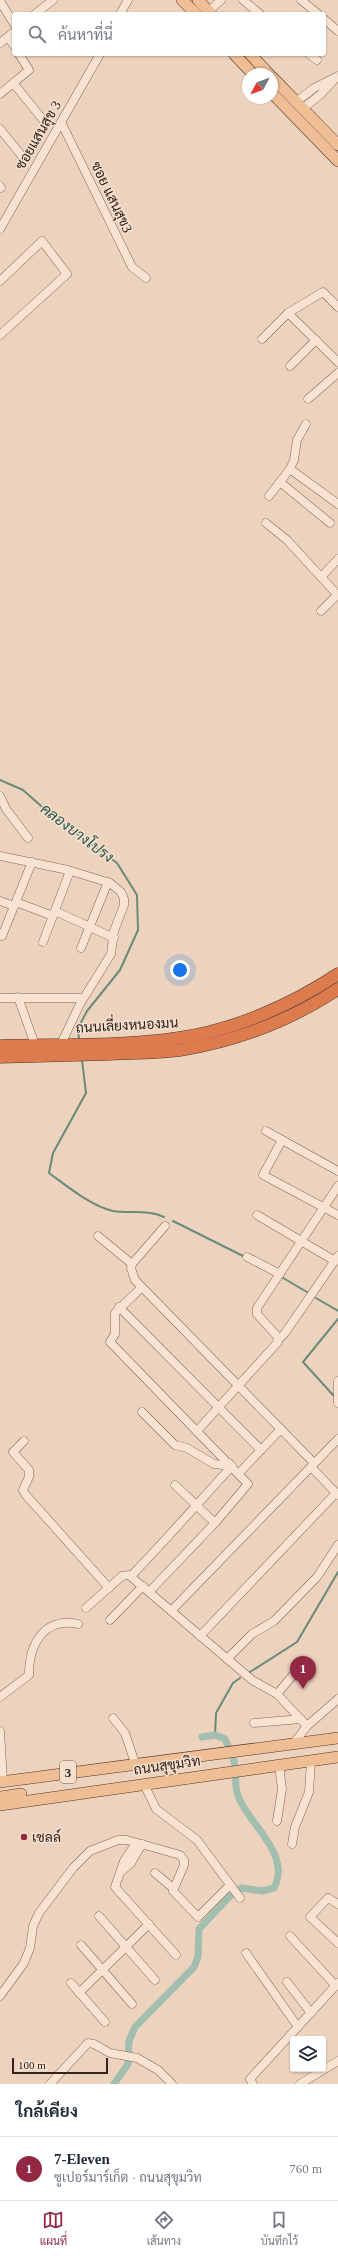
<!DOCTYPE html>
<html lang="th">
<meta charset="utf-8">
<style>
:root{--surface:#fff;--page:#f6f6f7;--text:#1f2937;--muted:#747a83;--line:#e0e1e3;--accent:#922843}
body{margin:0;font-family:"Times New Roman",Sarabun,serif;background:var(--page);color:var(--text)}
.controls{position:absolute;right:12px;bottom:12px;display:grid;overflow:hidden;border-radius:4px;box-shadow:0 1px 3px #0004}
.controls button{width:36px;height:36px;display:grid;place-items:center;padding:0;border:0;border-bottom:1px solid var(--line);background:var(--surface);color:var(--text);font:20px sans-serif}
.compass{position:absolute;left:242px;top:68px;width:36px;height:36px;border-radius:50%;background:var(--surface);box-shadow:0 1px 3px #0004;rotate:229deg}
.scale{position:absolute;left:12px;bottom:10px;width:96px;box-sizing:border-box;padding-left:4px;border:2px solid #34221c;border-top:0;font-size:11px;line-height:14px;white-space:nowrap;color:#34221c;-webkit-text-stroke:3px #f4e0cd;paint-order:stroke}
.you{position:absolute;left:180px;top:970px;width:14px;height:14px;margin:-10px;border:3px solid #fff;border-radius:50%;background:#1a73e8;box-shadow:0 0 0 6px #1a73e833}
.badge{display:grid;place-items:center;width:26px;height:26px;border-radius:50%;background:var(--accent);color:#fff;font-size:13px;font-weight:700}
.pin{position:absolute;translate:-50% -33px;filter:drop-shadow(0 1px 2px #0008)}
.pin::after{content:'';position:absolute;top:21px;width:14px;height:12px;background:inherit;clip-path:polygon(0 0,100% 0,50% 100%)}
.list{margin:0;padding:0;list-style:none}
h2{display:flex;justify-content:space-between;align-items:center;height:52px;margin:0;padding:0 16px;font-size:17px}
h2 small{font-size:13px;font-weight:400;color:var(--muted)}
.list li{display:grid;grid-template-columns:26px 1fr auto;gap:12px;align-items:center;box-sizing:border-box;height:64px;padding:0 16px;border-top:1px solid var(--line)}
.list b{display:block;font-size:15px;white-space:nowrap}
.list p{margin:0;font-size:13px;white-space:nowrap;color:var(--muted)}
.list em{font-size:13px;font-style:normal;color:var(--muted)}
.icon{flex:none;width:22px;height:22px;fill:none;stroke:currentColor;stroke-width:2;stroke-linecap:round;stroke-linejoin:round}
.map{position:relative;flex:none;width:338px;height:2084px;overflow:hidden}
.search{position:absolute;background:var(--surface);box-shadow:0 1px 3px #0004;left:12px;right:12px;top:12px;height:44px;display:flex;align-items:center;gap:10px;box-sizing:border-box;padding:0 14px;border-radius:4px;color:var(--muted);font-size:15px}
.sheet{height:116px;background:var(--surface)}
nav{display:flex;justify-content:space-around;align-items:center;box-sizing:border-box;height:56px;border-top:1px solid var(--line);background:var(--surface);font-size:11px;color:var(--muted)}
nav a{display:grid;justify-items:center;gap:2px}
nav .on{color:var(--accent)}
.map>svg:first-child{display:block}
.lines{fill:none;stroke-linecap:round;stroke-linejoin:round}
.stream{stroke:#698b7b;stroke-width:2}
.canal{stroke:#a1beaf;stroke-width:7}
.minor-casing{stroke:#846457;stroke-width:9}
.major-casing{stroke:#52342c;stroke-width:12}
.highway-casing{stroke:#52342c;stroke-width:13}
.minor{stroke:#f8e3d1;stroke-width:8}
.major{stroke:#f0be95;stroke-width:11}
.highway{stroke:#dc7c4e;stroke-width:12}
.poi-dot{fill:#922843;stroke:#f4e0cd;stroke-width:1.5}
.labels{text-anchor:middle;stroke-width:3;stroke-linejoin:round;paint-order:stroke}
.shield{fill:#f4e0cd;stroke:#6e5b51;stroke-width:1}
.shield-label{font-size:13px;font-weight:bold;fill:#34221c}
.street-label{font-size:14px;fill:#34221c;stroke:#f4e0cd}
.poi-label{font-size:14px;fill:#34221c;stroke:#f4e0cd;text-anchor:start}
.water-label{font-size:15px;font-style:italic;fill:#2b5447;stroke:#f4e0cd}
</style>
<div class="map">
<svg width="338" height="2084" viewBox="0 0 338 2084">
<rect width="100%" height="100%" fill="#edd3be"/>
<g class="lines">
<g class="stream">
<path d="M0,780L23,790L49,813L117,863L137,895L138,930L120,970L87,1011L78,1028L79,1040"/>
<path d="M82,1060L86,1093L53,1153L49,1173C67,1186 91,1206 113,1211C130,1214 148,1209 164,1217"/>
<path d="M173,1221L245,1257"/>
<path d="M283,1278L307,1292"/>
<path d="M316,1298L338,1311"/>
<path d="M333,1395L303,1362L338,1319"/>
<path d="M250,1672L297,1642L338,1572"/>
<path d="M215,1735L216,1713L233,1683L240,1678"/>
</g>
<path class="canal" d="M114,2084L128,2064L129,2041L135,2027L194,1967L198,1957L199,1929L230,1896L241,1888L262,1891L274,1888C292,1854 249,1825 238,1796C234,1785 237,1773 234,1762C233,1754 228,1746 225,1739L215,1735L202,1737"/>
<defs>
<g id="minor">
<path d="M243,0L260,14"/>
<path d="M301,0L318,14"/>
<path d="M0,1L14,24"/>
<path d="M209,11L221,0"/>
<path d="M35,14L53,0"/>
<path d="M120,14L128,0"/>
<path d="M324,19L338,31"/>
<path d="M8,37L14,46"/>
<path d="M0,43L14,32"/>
<path d="M309,54L317,60"/>
<path d="M14,84L44,121"/>
<path d="M0,94L29,70L19,54"/>
<path d="M296,102L314,88L338,76"/>
<path d="M302,109L320,95L334,80"/>
<path d="M61,122L132,267L146,278"/>
<path d="M0,129L22,156"/>
<path d="M0,186L1,188"/>
<path d="M0,229L100,54"/>
<path d="M0,281L42,241L67,274L0,335"/>
<path d="M288,313L338,362"/>
<path d="M262,339L288,313L323,292L338,307"/>
<path d="M290,366L316,340"/>
<path d="M308,399L338,373"/>
<path d="M306,424L297,440L294,460L290,469L338,504"/>
<path d="M280,482L330,523"/>
<path d="M269,496L290,469"/>
<path d="M266,523L287,540L333,590"/>
<path d="M321,577L338,559"/>
<path d="M321,611L338,594"/>
<path d="M0,796L6,809L28,838"/>
<path d="M0,856L68,870L110,883L121,892L124,899V905L114,931L111,954L80,1004L61,1044"/>
<path d="M0,901L14,906"/>
<path d="M16,902L53,916"/>
<path d="M55,911L114,938"/>
<path d="M2,936L32,862"/>
<path d="M43,942L70,871"/>
<path d="M81,948L108,882"/>
<path d="M18,997L35,1045"/>
<path d="M0,998H83"/>
<path d="M266,1131L338,1171"/>
<path d="M282,1140L263,1175L338,1215"/>
<path d="M257,1215L335,1261"/>
<path d="M165,1226L132,1264L131,1268L135,1280L314,1463"/>
<path d="M98,1236L132,1264"/>
<path d="M247,1257L280,1274"/>
<path d="M141,1288L115,1313V1334L110,1342L248,1484L215,1523L150,1591"/>
<path d="M119,1307L261,1450"/>
<path d="M279,1339L285,1333L338,1256"/>
<path d="M338,1381V1403"/>
<path d="M142,1412L175,1445L187,1448L214,1464L223,1465L229,1463"/>
<path d="M197,1431L278,1342L277,1336L257,1314V1308L338,1186"/>
<path d="M24,1441L13,1452L29,1470V1477L23,1490L25,1494L109,1588"/>
<path d="M311,1467L338,1495"/>
<path d="M239,1473L281,1429"/>
<path d="M175,1485L215,1523"/>
<path d="M131,1576C166,1540 198,1503 232,1466"/>
<path d="M86,1608L122,1576L129,1575L252,1680L277,1694L307,1726"/>
<path d="M172,1610L338,1439"/>
<path d="M110,1620L143,1586"/>
<path d="M200,1636L336,1493"/>
<path d="M227,1659L252,1634L274,1621L317,1577L338,1545"/>
<path d="M277,1694L299,1668"/>
<path d="M0,1697L29,1675C29,1644 44,1617 78,1624"/>
<path d="M113,1718L125,1733L135,1763"/>
<path d="M254,1723L301,1719"/>
<path d="M0,1731L3,1781"/>
<path d="M294,1743L307,1726L338,1699"/>
<path d="M144,1784L156,1809L197,1840L240,1898"/>
<path d="M277,1821L282,1789L279,1765"/>
<path d="M136,1843L124,1861L115,1887L176,1955"/>
<path d="M292,1844L295,1827L309,1792L311,1762"/>
<path d="M122,1871L131,1863L142,1844"/>
<path d="M155,1873L173,1888"/>
<path d="M338,1904L328,1898L310,1917L338,1943"/>
<path d="M99,1916L155,1980"/>
<path d="M290,1936L336,1986"/>
<path d="M81,1945L132,2004"/>
<path d="M246,1953L298,2027"/>
<path d="M287,1982L311,2013"/>
<path d="M71,1983L105,2022"/>
<path d="M79,1993L149,1924"/>
<path d="M0,1996L24,1963L30,1948L33,1926L39,1913L73,1868L90,1851L118,1840H127L180,1855L184,1860V1865L173,1891L198,1917L230,1885"/>
<path d="M50,2084L88,2043L94,2044L110,2053L137,2058L158,2070L172,2084"/>
<path d="M253,2084L250,2079L338,1983"/>
<path d="M300,2084L338,2061"/>
</g>
<g id="major">
<path d="M182,0L196,14"/>
<path d="M198,0L211,14"/>
<path d="M234,54L253,74"/>
<path d="M250,54L269,74"/>
<path d="M272,77L338,145"/>
<path d="M272,93L338,161"/>
<path d="M0,1782L338,1738"/>
<path d="M0,1797L21,1794"/>
<path d="M0,1805L338,1757"/>
</g>
<g id="highway">
<path d="M0,1046C59,1044 120,1047 179,1038C235,1030 291,1005 338,974"/>
<path d="M0,1057C37,1056 73,1055 110,1054C133,1053 157,1053 180,1050C236,1041 291,1020 338,989"/>
</g>
</defs>
<use href="#minor" class="minor-casing"/>
<use href="#major" class="major-casing"/>
<use href="#highway" class="highway-casing"/>
<use href="#minor" class="minor"/>
<use href="#major" class="major"/>
<use href="#highway" class="highway"/>
</g>
<circle class="poi-dot" cx="24" cy="1837" r="4"/>
<g class="labels">
<rect class="shield" x="60" y="1761" width="16" height="22" rx="3"/>
<g class="shield-label">
<text x="68" y="1777">3</text>
</g>
<g class="street-label">
<text transform="translate(38 135) rotate(-60)" y="5">ซอยแสนสุข 3</text>
<text transform="translate(112 197) rotate(64)" y="5">ซอย แสนสุข3</text>
<text transform="translate(127 1025) rotate(-3)" y="5">ถนนเลี่ยงหนองมน</text>
<text transform="translate(167 1765) rotate(-8)" y="5">ถนนสุขุมวิท</text>
</g>
<g class="poi-label">
<text x="32" y="1842">เชลล์</text>
</g>
<g class="water-label">
<text transform="translate(77 833) rotate(37)" y="5">คลองบางโปรง</text>
</g>
</g>
</svg>
<div class="controls">
<button><svg class="icon" aria-label="layers" viewBox="0 0 24 24"><path d="M12 4l9 5-9 5-9-5zM3 14l9 5 9-5"/></svg></button>
</div>
<svg class="compass" viewBox="-18 -18 36 36"><path d="M0-13l5 13h-10z" fill="#e53935"/><path d="M0 13l5-13h-10z" fill="#747a83"/></svg>
<div class="scale">100 m</div>
<div class="you"></div>
<div class="pin badge" style="left:303px;top:1689px">1</div>
<div class="search"><svg class="icon" aria-label="search" viewBox="0 0 24 24"><circle cx="10" cy="10" r="6"/><path d="M15 15l6 6"/></svg>ค้นหาที่นี่</div>
</div>
<section class="sheet">
<h2>ใกล้เคียง<small></small></h2>
<ul class="list">
<li><span class="badge">1</span><div><b>7-Eleven</b><p>ซูเปอร์มาร์เก็ต · ถนนสุขุมวิท</p></div><em>760 m</em></li>
</ul>
</section>
<nav>
<a class="on"><svg class="icon" aria-label="map" viewBox="0 0 24 24"><path d="M3 6l6-2 6 2 6-2v14l-6 2-6-2-6 2zM9 4v14M15 6v14"/></svg>แผนที่</a>
<a><svg class="icon" aria-label="directions" viewBox="0 0 24 24"><path d="M12 3l9 9-9 9-9-9zM9 14v-3h6M13 9l2 2-2 2"/></svg>เส้นทาง</a>
<a><svg class="icon" aria-label="saved" viewBox="0 0 24 24"><path d="M7 4h10v16l-5-4-5 4z"/></svg>บันทึกไว้</a>
</nav>
